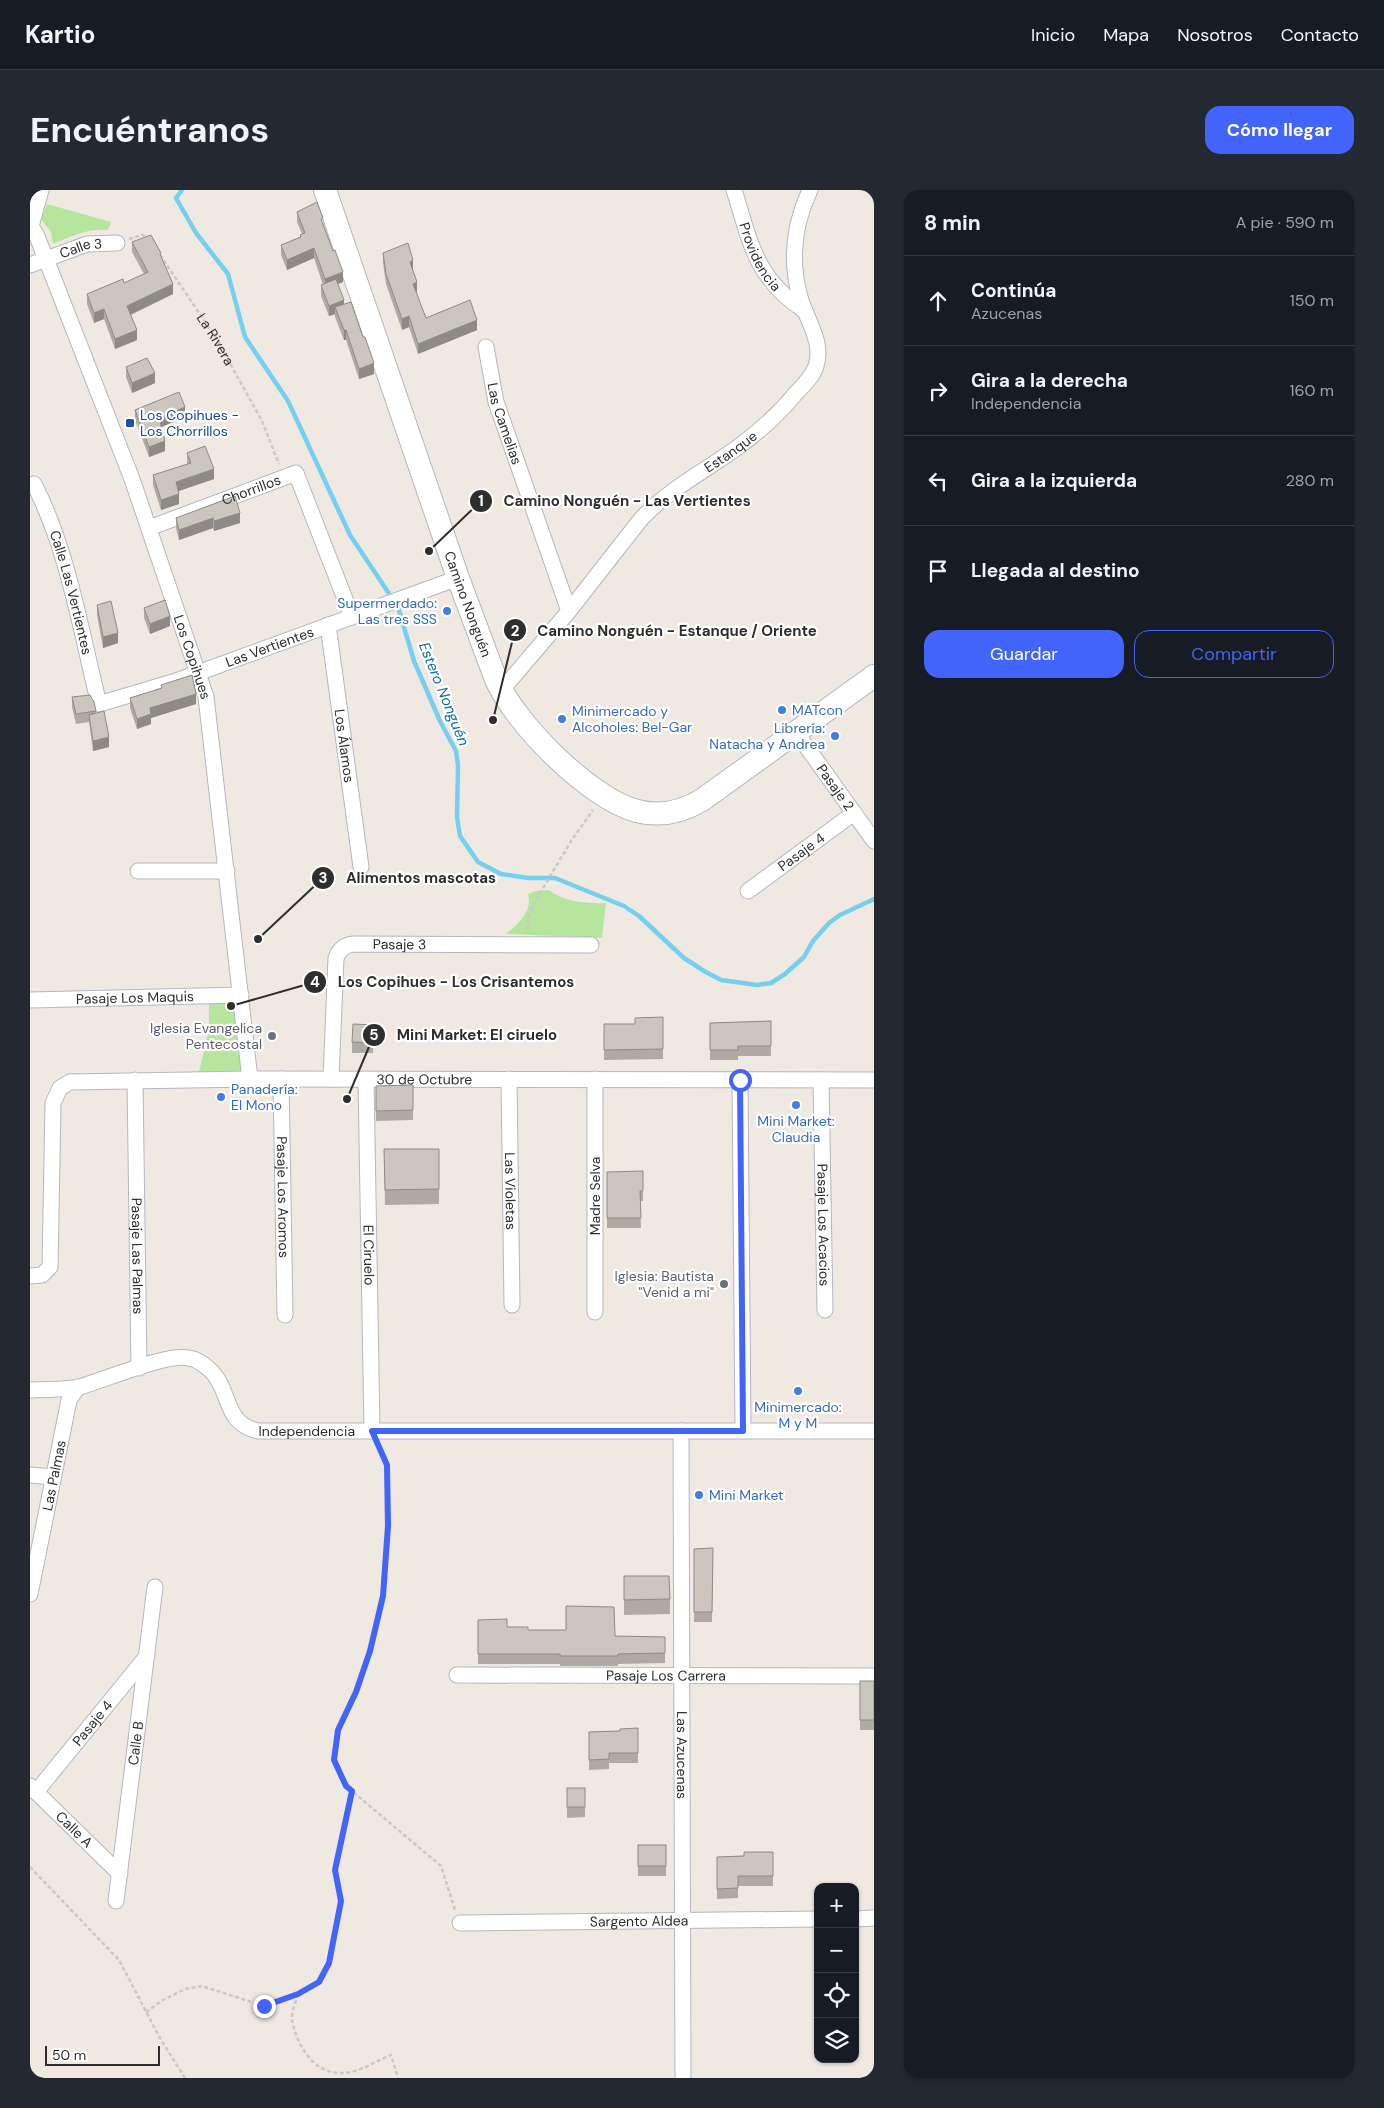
<!DOCTYPE html>
<html lang="es">
<meta charset="utf-8">
<style>
:root{--surface:#171b24;--page:#242831;--text:#f1f3f6;--muted:#9ea1a6;--line:#363941;--accent:#4264fb}
body{margin:0;font-family:"DM Sans",sans-serif;background:var(--page);color:var(--text)}
.controls{position:absolute;right:15px;bottom:15px;display:grid;overflow:hidden;border-radius:10px;box-shadow:0 1px 4px #0004}
.controls button{width:45px;height:45px;display:grid;place-items:center;padding:0;border:0;border-bottom:1px solid var(--line);background:var(--surface);color:var(--text);font:25px sans-serif}
.scale{position:absolute;left:15px;bottom:12px;width:115px;box-sizing:border-box;padding-left:5px;border:2px solid #2e2e2e;border-top:0;font-size:14px;line-height:18px;white-space:nowrap;color:#2e2e2e;-webkit-text-stroke:4px #fff;paint-order:stroke}
.stop{position:absolute;width:15px;height:15px;margin:-11px;border:4px solid #4264fb;border-radius:50%;background:#fff}
.stop.end{background:#4264fb;border-color:#fff;box-shadow:0 1px 5px #0008}
.list{margin:0;padding:0;list-style:none}
h2{display:flex;justify-content:space-between;align-items:center;height:65px;margin:0;padding:0 20px;font-size:21px}
h2 small{font-size:16px;font-weight:400;color:var(--muted)}
.list li{display:grid;grid-template-columns:32px 1fr auto;gap:15px;align-items:center;box-sizing:border-box;height:90px;padding:0 20px;border-top:1px solid var(--line)}
.list b{display:block;font-size:19px;white-space:nowrap}
.list p{margin:0;font-size:16px;white-space:nowrap;color:var(--muted)}
.list em{font-size:16px;font-style:normal;color:var(--muted)}
.actions{display:flex;gap:10px;padding:15px 20px}
.actions a{flex:1;padding:11px 0;border:1px solid var(--accent);border-radius:15px;text-align:center;font-size:18px;color:var(--accent)}
.actions .main{background:var(--accent);color:#fff}
.icon{flex:none;width:28px;height:28px;fill:none;stroke:currentColor;stroke-width:2;stroke-linecap:round;stroke-linejoin:round}
.map{position:relative;flex:none;width:844px;height:1888px;overflow:hidden;border-radius:15px}
header{display:flex;align-items:center;gap:30px;box-sizing:border-box;height:70px;padding:0 25px;background:var(--surface);border-bottom:1px solid var(--line)}
header strong{font-size:24px}
nav{display:flex;gap:28px;margin-inline-start:auto;font-size:18px}
.intro{display:flex;align-items:center;justify-content:space-between;box-sizing:border-box;height:120px;padding:0 30px}
h1{margin:0;font-size:35px}
.button{padding:12px 22px;border-radius:15px;background:var(--accent);color:#fff;font-size:18px;font-weight:700}
main{display:flex;gap:30px;padding:0 30px}
aside{flex:1;background:var(--surface);border-radius:15px;box-shadow:0 1px 4px #0004}
.map>svg:first-child{display:block}
.green{fill:#b6e59e}
.lines{fill:none;stroke-linecap:round;stroke-linejoin:round}
.stream{stroke:#75cff0;stroke-width:4.5}
.street-casing{stroke:#b4b7c1;stroke-width:17}
.secondary-casing{stroke:#b4b7c1;stroke-width:24}
.path{stroke:#c9c9c9;stroke-width:2.5;stroke-dasharray:4 2.5;stroke-linecap:butt}
.street{stroke:#fff;stroke-width:15}
.secondary{stroke:#fff;stroke-width:22}
.wall{fill:#afaba4}
.shaded-wall{fill:#8e8b86}
.building{fill:#cbc7bf;stroke:#8e8b86}
.route{stroke:#4264fb;stroke-width:6}
.transit-dot{fill:#1a4fb4;stroke:#fff;stroke-width:2}
.shop-dot{fill:#3f7fe0;stroke:#fff;stroke-width:2}
.worship-dot{fill:#6b7280;stroke:#fff;stroke-width:2}
.labels{text-anchor:middle;stroke-width:4.5;stroke-linejoin:round;paint-order:stroke}
.street-label{font-size:14px;fill:#2e2e2e;stroke:#fff}
.transit-label{font-size:14px;fill:#164399;stroke:#fff;text-anchor:start}
.shop-label{font-size:14px;fill:#366cbe;stroke:#fff;text-anchor:start}
.worship-label{font-size:14px;fill:#5b616d;stroke:#fff;text-anchor:end}
.water-label{font-size:15px;font-style:italic;fill:#0d6fa3;stroke:#fff}
.leader{fill:none;stroke:#2e2e2e;stroke-width:2}
.callout-dot{fill:#2e2e2e;stroke:#fff;stroke-width:2}
.mark-label{font-size:15px;text-anchor:middle;font-weight:bold;fill:#fff}
.callout-label{font-size:15px;text-anchor:middle;font-weight:bold;fill:#2e2e2e;stroke:#fff;stroke-width:4.5;stroke-linejoin:round;paint-order:stroke}
</style>
<header>
<strong>Kartio</strong>
<nav><a>Inicio</a><a>Mapa</a><a>Nosotros</a><a>Contacto</a></nav>
</header>
<div class="intro"><h1>Encuéntranos</h1><a class="button">Cómo llegar</a></div>
<main>
<div class="map">
<svg width="844" height="1888" viewBox="0 0 844 1888">
<rect width="100%" height="100%" fill="#efe9e1"/>
<g class="green">
<path d="M17,14L81,32L78,40C58,38 41,46 23,54L21,42L11,29Z"/>
<path d="M519,700C533,712 559,714 576,713L572,748L476,744C488,734 503,721 498,704L506,701Z"/>
<path d="M208,809L218,886L169,882L179,839V814Z"/>
</g>
<g class="lines">
<path class="stream" d="M152,0L146,8L166,43L198,84L215,147L258,211L320,345L368,417L384,471L410,531L426,561L428,575L427,627L430,646L448,672L471,684L499,688H525L594,716L609,726L654,768L674,781L691,790L727,795L741,793L755,784L774,767L783,751L799,733L810,725L844,709"/>
<defs>
<g id="street">
<path id="s2" d="M704,0C721,54 725,88 775,121"/>
<path id="s3" d="M0,35L6,44L16,69L102,289L176,507L220,889"/>
<path d="M1,36L11,0"/>
<path id="s4" d="M0,75L57,54L87,53"/>
<path id="s5" d="M456,157L466,212L539,421"/>
<path id="s6" d="M4,294C38,360 51,442 69,514L143,492L428,388"/>
<path id="s7" d="M119,338L266,283L322,427"/>
<path id="s8" d="M298,435L331,677"/>
<path id="s9" d="M471,501L539,421L611,329C639,299 675,281 708,257C730,241 749,224 766,203C774,195 783,186 786,176C794,152 776,129 770,107C760,71 764,34 780,0"/>
<path id="s10" d="M766,542L844,651"/>
<path d="M108,681H197"/>
<path id="s11" d="M718,701L824,623"/>
<path id="s12" d="M0,810L211,805"/>
<path id="s13" d="M251,889L255,1125"/>
<path id="s14" d="M301,889L306,768C309,760 314,755 323,754L561,755"/>
<path id="s15" d="M336,889L342,1241"/>
<path id="s16" d="M479,889L482,1115"/>
<path d="M565,889V1122"/>
<path id="s17" d="M105,890L109,1178"/>
<path d="M710,890L713,1241"/>
<path id="s18" d="M791,890L795,1120"/>
<path id="s19" d="M0,1086L12,1085L20,1077L23,913L30,898L40,892L220,889L844,890"/>
<path id="s20" d="M0,1200C16,1199 34,1200 49,1197C75,1190 136,1163 159,1168C167,1169 173,1174 179,1179C202,1199 192,1233 228,1241H844"/>
<path id="s21" d="M651,1241L653,1888"/>
<path d="M0,1285L23,1287"/>
<path id="s22" d="M0,1404L39,1210L48,1197"/>
<path id="s23" d="M427,1485L844,1486"/>
<path id="s24" d="M0,1596L90,1684"/>
<path id="s25" d="M6,1602L117,1466"/>
<path id="s26" d="M86,1711L125,1397"/>
<path d="M825,1729L844,1728"/>
<path id="s27" d="M430,1733L788,1729"/>
</g>
<g id="secondary">
<path id="s28" d="M295,0L428,388L465,487C483,532 560,609 607,621C630,627 652,622 672,610L844,486"/>
</g>
</defs>
<use href="#street" class="street-casing"/>
<use href="#secondary" class="secondary-casing"/>
<g class="path">
<path d="M99,49L112,45L118,48"/>
<path id="s1" d="M130,65L186,148L232,231L249,274"/>
<path d="M498,740V729L503,715L541,651L563,620"/>
<path d="M348,1255L357,1275L359,1307L353,1406L340,1461L326,1502L308,1539L304,1570L316,1596L411,1676L425,1720"/>
<path d="M0,1677L89,1770L131,1850L155,1888"/>
<path d="M268,1804C266,1811 261,1823 262,1830C267,1856 284,1885 314,1883C330,1882 346,1871 361,1865L368,1888"/>
<path d="M116,1822L133,1810L155,1799L172,1796L234,1816L268,1804L289,1792L299,1773L311,1711L305,1680L322,1601"/>
</g>
<use href="#street" class="street"/>
<use href="#secondary" class="secondary"/>
</g>
<g class="wall">
<path d="M267,22L293,34L313,92L307,94L314,114L344,184L329,189L316,150H314L305,127V124L299,126L291,106V95H293L284,68L257,80L251,65V55L270,47V45L272,44L267,32Z"/>
<path d="M102,52L131,67L143,104L101,125L107,150L85,159L74,129L64,133L57,114V104L94,93L114,84L102,62Z"/>
<path d="M353,63L383,80L386,103L396,128L447,140L388,164L379,137L372,140L356,94L353,73Z"/>
<path d="M96,177L125,193L102,203L96,187Z"/>
<path d="M105,220L155,227L131,237L135,261L119,267L105,230Z"/>
<path d="M157,263L184,289L148,301L149,314L131,320L123,295V285L157,274Z"/>
<path d="M205,306L210,333L184,341L183,338L149,350L146,338V328Z"/>
<path d="M67,415L88,453L73,458L67,425Z"/>
<path d="M114,418L140,436L120,444L114,428Z"/>
<path d="M131,495L166,514L121,528V534L107,539L100,518V508L131,498Z"/>
<path d="M42,507L66,521V523L79,557L63,561L59,532L46,534L42,517Z"/>
<path d="M633,827V869L574,870V834H605Z"/>
<path d="M741,831V866H708V870H680V833Z"/>
<path d="M344,845L343,863H322V852Z"/>
<path d="M383,895V930L346,931V896Z"/>
<path d="M354,959H409V1014L355,1015Z"/>
<path d="M577,982L613,1001V1011H610L611,1038H577Z"/>
<path d="M683,1358L682,1432H664V1359Z"/>
<path d="M594,1386L640,1409V1424L594,1425Z"/>
<path d="M448,1430L477,1437L498,1440L585,1446L635,1447V1473L588,1474V1476H530V1474H448Z"/>
<rect x="830" y="1491" width="14" height="49"/>
<path d="M608,1538V1573H579V1579L559,1580V1542L590,1541Z"/>
<path d="M537,1598H555V1627L537,1628Z"/>
<rect x="608" y="1655" width="28" height="31"/>
<path d="M743,1662V1696H708V1708L687,1709V1667L714,1666Z"/>
</g>
<g class="shaded-wall">
<path d="M284,58V68L257,80V70Z"/>
<path d="M383,70V80L380,82V72Z"/>
<path d="M313,82V92L295,99V89Z"/>
<path d="M387,92V102L383,104V94Z"/>
<path d="M143,94V104L97,126V116Z"/>
<path d="M314,110V120L305,117V124L299,126V116Z"/>
<path d="M74,119V129L64,133V123Z"/>
<path d="M379,126V137L372,140V129Z"/>
<path d="M447,130V140L388,164V154Z"/>
<path d="M107,140V150L85,159V149Z"/>
<rect x="314" y="140" width="2" height="10"/>
<path d="M344,173V184L329,189V179Z"/>
<path d="M125,183V193L102,203V193Z"/>
<path d="M155,217V227L129,238V228Z"/>
<path d="M135,251V261L119,267V257Z"/>
<path d="M184,279V289L146,302V292Z"/>
<path d="M149,304V314L131,320V310Z"/>
<path d="M210,323V333L184,341V331Z"/>
<path d="M183,328V338L149,350V340Z"/>
<path d="M140,426V436L120,444V434Z"/>
<path d="M88,443V453L73,458V447Z"/>
<path d="M166,504V514L121,528V534L107,539V529L120,518Z"/>
<path d="M79,547V557L63,561V551Z"/>
</g>
<g class="building">
<path d="M287,12L293,28L291,29L303,61L305,60L313,82L295,89L284,58L257,70L251,55L271,47L270,45L275,43L267,22Z"/>
<path d="M121,45L131,63L130,64L143,94L97,116L107,140L85,149L74,119L64,123L57,104L93,89L94,93L118,82L102,52Z"/>
<path d="M378,53L383,70L380,72L387,92L383,94L396,128L440,110L447,130L388,154L379,126L372,129L356,84L353,63Z"/>
<path d="M306,89L314,110L299,116L291,95Z"/>
<path d="M321,112L333,147H335L344,173L329,179L316,140H314L305,117Z"/>
<path d="M117,168L125,183L102,193L96,177Z"/>
<path d="M149,202L155,217L129,228L135,251L119,257L105,220Z"/>
<path d="M175,256L184,279L146,292L149,304L131,310L123,285L161,273L157,263Z"/>
<path d="M205,306L210,323L184,331L183,328L149,340L146,328Z"/>
<path d="M135,410L140,426L120,434L114,418Z"/>
<path d="M81,411L88,443L73,447L67,415Z"/>
<path d="M162,485L166,504L120,518L121,524L107,529L100,508L132,498L131,495Z"/>
<path d="M60,505L64,512L66,521L46,524L42,507Z"/>
<path d="M74,521L79,547L63,551L59,525Z"/>
<path d="M633,827V859L574,860V834H605V828Z"/>
<path d="M741,831V856H708V860H680V833Z"/>
<path d="M323,834L344,835L343,853L322,852Z"/>
<path d="M383,895V920L346,921V896Z"/>
<path d="M354,959H409V999L355,1000Z"/>
<path d="M613,981V1001H610L611,1028H577V982Z"/>
<path d="M683,1358L682,1422H664V1359Z"/>
<path d="M594,1386H639L640,1409L594,1410Z"/>
<path d="M536,1416L584,1417L585,1446L635,1447V1463L588,1464V1466H530V1464H448V1430L477,1429V1437H498V1440H536Z"/>
<rect x="830" y="1491" width="14" height="39"/>
<path d="M608,1538V1563H579V1569L559,1570V1542L590,1541V1539Z"/>
<rect x="537" y="1598" width="18" height="19"/>
<rect x="608" y="1655" width="28" height="21"/>
<path d="M714,1662H743V1686H708V1698L687,1699V1667L714,1666Z"/>
</g>
<g class="lines">
<path class="route" d="M234,1816L268,1804L289,1792L299,1773L311,1711L305,1680L322,1601L316,1596L304,1570L308,1540L326,1502L340,1461L353,1406L358,1336L357,1275L342,1241H713L710,890"/>
</g>
<rect class="transit-dot" x="95" y="228" width="10" height="10" rx="2.5"/>
<g class="shop-dot">
<circle cx="417" cy="421" r="5"/>
<circle cx="752" cy="520" r="5"/>
<circle cx="532" cy="529" r="5"/>
<circle cx="805" cy="546" r="5"/>
<circle cx="191" cy="907" r="5"/>
<circle cx="766" cy="915" r="5"/>
<circle cx="768" cy="1201" r="5"/>
<circle cx="669" cy="1305" r="5"/>
</g>
<g class="worship-dot">
<circle cx="242" cy="846" r="5"/>
<circle cx="694" cy="1094" r="5"/>
</g>
<g class="labels">
<g class="street-label">
<text dy="5" stroke="none"><textPath href="#s4" startOffset="54">Calle 3</textPath></text>
<text dy="5" stroke="none"><textPath href="#s2" startOffset="72">Providencia</textPath></text>
<text dy="5" stroke="none"><textPath href="#s1" startOffset="101">La Rivera</textPath></text>
<text dy="5" stroke="none"><textPath href="#s5" startOffset="79">Las Camelias</textPath></text>
<text dy="5" stroke="none"><textPath href="#s9" startOffset="334">Estanque</textPath></text>
<text dy="5" stroke="none"><textPath href="#s7" startOffset="109">Chorrillos</textPath></text>
<text dy="5" stroke="none"><textPath href="#s6" startOffset="115">Calle Las Vertientes</textPath></text>
<text dy="5" stroke="none"><textPath href="#s28" startOffset="438">Camino Nonguén</textPath></text>
<text dy="5" stroke="none"><textPath href="#s6" startOffset="410">Las Vertientes</textPath></text>
<text dy="5" stroke="none"><textPath href="#s3" startOffset="462">Los Copihues</textPath></text>
<text dy="5" stroke="none"><textPath href="#s8" startOffset="122">Los Álamos</textPath></text>
<text dy="5" stroke="none"><textPath href="#s10" startOffset="68">Pasaje 2</textPath></text>
<text dy="5" stroke="none"><textPath href="#s11" startOffset="66">Pasaje 4</textPath></text>
<text dy="5" stroke="none"><textPath href="#s14" startOffset="191">Pasaje 3</textPath></text>
<text dy="5" stroke="none"><textPath href="#s12" startOffset="105">Pasaje Los Maquis</textPath></text>
<text dy="5" stroke="none"><textPath href="#s19" startOffset="570">30 de Octubre</textPath></text>
<text dy="5" stroke="none"><textPath href="#s16" startOffset="112">Las Violetas</textPath></text>
<text transform="translate(565 1006) rotate(-90)" y="5">Madre Selva</text>
<text dy="5" stroke="none"><textPath href="#s13" startOffset="118">Pasaje Los Aromos</textPath></text>
<text dy="5" stroke="none"><textPath href="#s18" startOffset="145">Pasaje Los Acacios</textPath></text>
<text dy="5" stroke="none"><textPath href="#s15" startOffset="176">El Ciruelo</textPath></text>
<text dy="5" stroke="none"><textPath href="#s17" startOffset="176">Pasaje Las Palmas</textPath></text>
<text dy="5" stroke="none"><textPath href="#s20" startOffset="318">Independencia</textPath></text>
<text dy="5" stroke="none"><textPath href="#s22" startOffset="121">Las Palmas</textPath></text>
<text dy="5" stroke="none"><textPath href="#s23" startOffset="209">Pasaje Los Carrera</textPath></text>
<text dy="5" stroke="none"><textPath href="#s25" startOffset="89">Pasaje 4</textPath></text>
<text dy="5" stroke="none"><textPath href="#s26" startOffset="159">Calle B</textPath></text>
<text dy="5" stroke="none"><textPath href="#s21" startOffset="324">Las Azucenas</textPath></text>
<text dy="5" stroke="none"><textPath href="#s24" startOffset="62">Calle A</textPath></text>
<text dy="5" stroke="none"><textPath href="#s27" startOffset="179">Sargento Aldea</textPath></text>
</g>
<g class="transit-label">
<text x="110" y="230">Los Copihues -<tspan x="110" dy="16">Los Chorrillos</tspan></text>
</g>
<g class="shop-label">
<text x="407" y="418" text-anchor="end">Supermerdado:<tspan x="407" dy="16">Las tres SSS</tspan></text>
<text x="762" y="525">MATcon</text>
<text x="542" y="526">Minimercado y<tspan x="542" dy="16">Alcoholes: Bel-Gar</tspan></text>
<text x="795" y="543" text-anchor="end">Librería:<tspan x="795" dy="16">Natacha y Andrea</tspan></text>
<text x="201" y="904">Panadería:<tspan x="201" dy="16">El Mono</tspan></text>
<text x="766" y="936" text-anchor="middle">Mini Market:<tspan x="766" dy="16">Claudia</tspan></text>
<text x="768" y="1222" text-anchor="middle">Minimercado:<tspan x="768" dy="16">M y M</tspan></text>
<text x="679" y="1310">Mini Market</text>
</g>
<g class="worship-label">
<text x="232" y="843">Iglesia Evangelica<tspan x="232" dy="16">Pentecostal</tspan></text>
<text x="684" y="1091">Iglesia: Bautista<tspan x="684" dy="16">"Venid a mi"</tspan></text>
</g>
<g class="water-label">
<text transform="translate(414 504) rotate(68)" y="5">Estero Nonguén</text>
</g>
</g>
<path class="leader" d="M399 361L451 311M463 530L485 440M228 749L293 688M201 816L285 792M317 909L344 845"/>
<g class="callout-dot">
<circle cx="399" cy="361" r="5"/>
<circle cx="463" cy="530" r="5"/>
<circle cx="228" cy="749" r="5"/>
<circle cx="201" cy="816" r="5"/>
<circle cx="317" cy="909" r="5"/>
<circle cx="451" cy="311" r="12"/>
<circle cx="485" cy="440" r="12"/>
<circle cx="293" cy="688" r="12"/>
<circle cx="285" cy="792" r="12"/>
<circle cx="344" cy="845" r="12"/>
</g>
<g class="mark-label">
<text x="451" y="316">1</text>
<text x="485" y="446">2</text>
<text x="293" y="693">3</text>
<text x="285" y="797">4</text>
<text x="344" y="850">5</text>
</g>
<g class="callout-label">
<text x="597" y="316">Camino Nonguén - Las Vertientes</text>
<text x="647" y="446">Camino Nonguén - Estanque / Oriente</text>
<text x="391" y="693">Alimentos mascotas</text>
<text x="426" y="797">Los Copihues - Los Crisantemos</text>
<text x="447" y="850">Mini Market: El ciruelo</text>
</g>
</svg>
<div class="controls">
<button>+</button>
<button>−</button>
<button><svg class="icon" aria-label="locate" viewBox="0 0 24 24"><circle cx="12" cy="12" r="6"/><path d="M12 2v4M12 18v4M2 12h4M18 12h4"/></svg></button>
<button><svg class="icon" aria-label="layers" viewBox="0 0 24 24"><path d="M12 4l9 5-9 5-9-5zM3 14l9 5 9-5"/></svg></button>
</div>
<div class="scale">50 m</div>
<div class="stop" style="left:710px;top:890px"></div>
<div class="stop end" style="left:234px;top:1816px"></div>
</div>
<aside>
<h2>8 min<small>A pie · 590 m</small></h2>
<ul class="list">
<li><svg class="icon" aria-label="ahead" viewBox="0 0 24 24"><path d="M12 20V5M6 11l6-6 6 6"/></svg><div><b>Continúa</b><p>Azucenas</p></div><em>150 m</em></li>
<li><svg class="icon" aria-label="right" viewBox="0 0 24 24"><path d="M7 20v-9h11M14 6l5 5-5 5"/></svg><div><b>Gira a la derecha</b><p>Independencia</p></div><em>160 m</em></li>
<li><svg class="icon" aria-label="left" viewBox="0 0 24 24"><path d="M17 20v-9H6M10 6l-5 5 5 5"/></svg><div><b>Gira a la izquierda</b></div><em>280 m</em></li>
<li><svg class="icon" aria-label="arrive" viewBox="0 0 24 24"><path d="M6 21V4h12l-3 4 3 4H6"/></svg><div><b>Llegada al destino</b></div></li>
</ul>
<div class="actions"><a class="main">Guardar</a><a>Compartir</a></div>
</aside>
</main>
